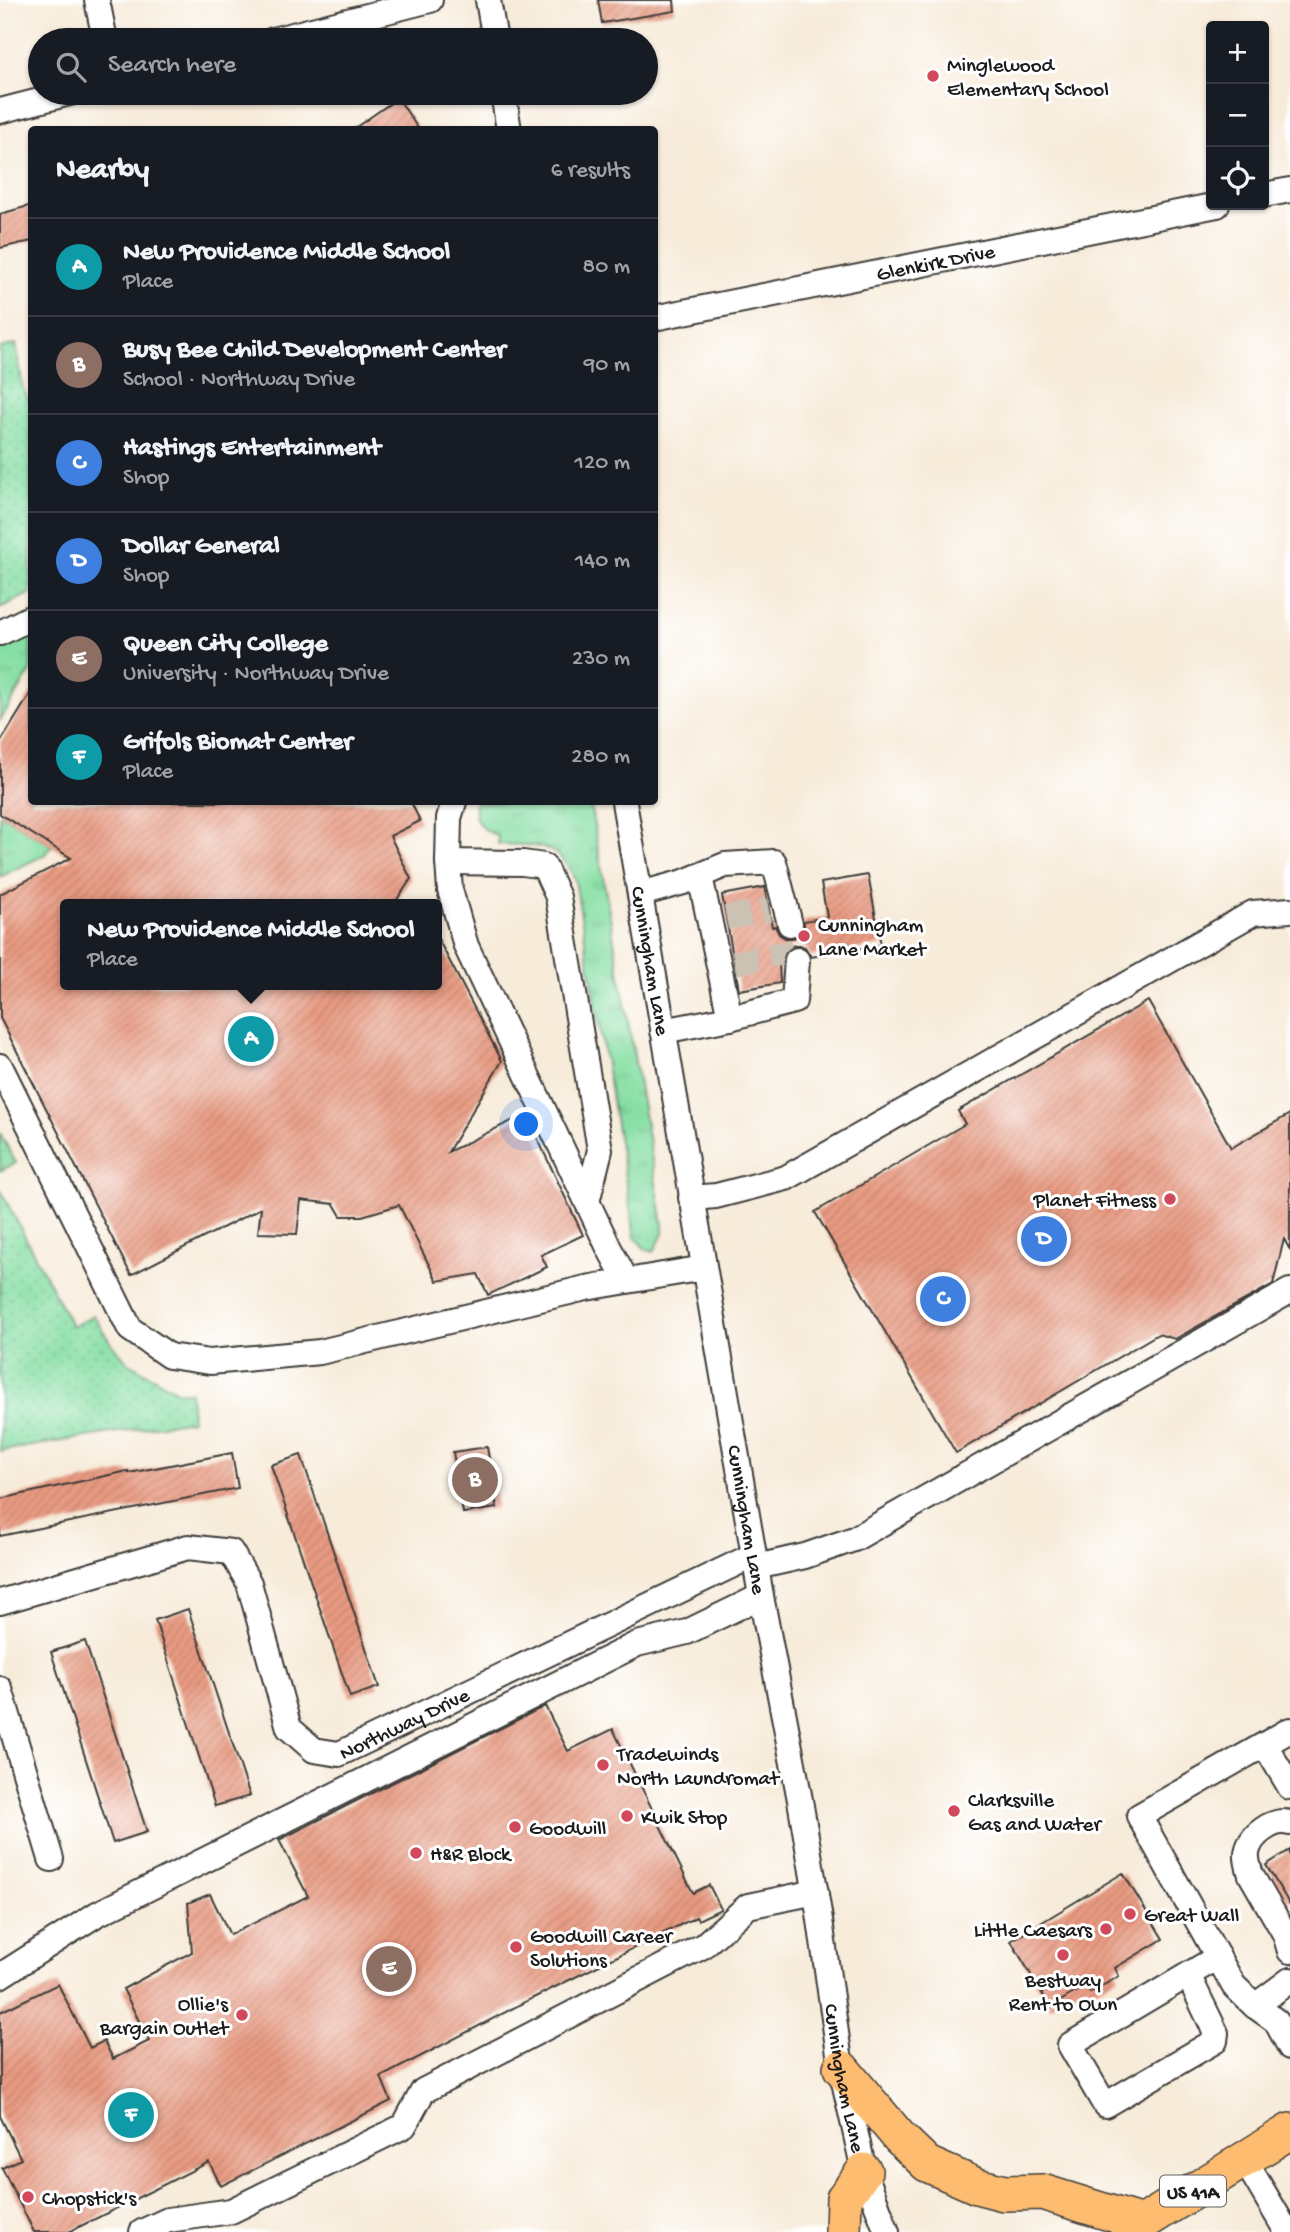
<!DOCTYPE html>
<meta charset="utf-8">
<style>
:root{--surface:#171b24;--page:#20242c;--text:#f1f3f6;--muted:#9ea1a6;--line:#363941;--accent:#0b8043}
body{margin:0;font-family:"Gochi Hand",sans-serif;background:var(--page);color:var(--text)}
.controls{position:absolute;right:21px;top:21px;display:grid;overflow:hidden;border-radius:7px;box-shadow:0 2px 5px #0004}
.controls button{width:63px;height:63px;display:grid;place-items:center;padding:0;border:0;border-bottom:2px solid var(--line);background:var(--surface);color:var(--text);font:35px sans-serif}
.you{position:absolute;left:527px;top:1125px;width:24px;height:24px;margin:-18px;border:5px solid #fff;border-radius:50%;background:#1a73e8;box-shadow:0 0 0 10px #1a73e833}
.badge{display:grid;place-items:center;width:46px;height:46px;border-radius:50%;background:var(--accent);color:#fff;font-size:23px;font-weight:700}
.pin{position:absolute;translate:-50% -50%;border:4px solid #fff;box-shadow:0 2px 7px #0006}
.popup{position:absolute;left:60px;top:899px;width:382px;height:91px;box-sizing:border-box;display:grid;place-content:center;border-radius:7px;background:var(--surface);filter:drop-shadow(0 2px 5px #0005);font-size:23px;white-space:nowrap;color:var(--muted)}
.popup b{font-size:26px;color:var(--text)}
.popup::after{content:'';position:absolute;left:50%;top:100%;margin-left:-14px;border:14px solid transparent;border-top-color:var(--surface)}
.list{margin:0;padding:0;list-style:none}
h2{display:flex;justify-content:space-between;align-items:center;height:91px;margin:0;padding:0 28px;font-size:30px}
h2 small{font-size:23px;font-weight:400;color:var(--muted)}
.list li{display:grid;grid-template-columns:46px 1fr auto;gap:21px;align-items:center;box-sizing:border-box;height:98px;padding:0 28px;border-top:2px solid var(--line)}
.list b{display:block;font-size:26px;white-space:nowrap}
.list p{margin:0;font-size:23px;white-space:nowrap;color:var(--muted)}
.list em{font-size:23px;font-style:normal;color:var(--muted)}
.icon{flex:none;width:38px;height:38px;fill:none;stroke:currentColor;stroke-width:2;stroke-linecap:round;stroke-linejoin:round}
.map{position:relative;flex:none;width:1290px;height:2232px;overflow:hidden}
.search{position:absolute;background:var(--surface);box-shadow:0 2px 5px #0004;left:28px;top:28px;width:630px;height:77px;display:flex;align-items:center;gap:18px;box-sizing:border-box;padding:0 24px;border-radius:38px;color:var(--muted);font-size:26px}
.panel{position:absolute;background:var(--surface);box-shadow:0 2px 5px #0004;left:28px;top:126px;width:630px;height:679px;border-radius:7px}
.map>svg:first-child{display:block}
.grass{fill:url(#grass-tufts);stroke:#507d60;stroke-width:2}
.park{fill:url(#park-dots);stroke:#507d60;stroke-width:2}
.building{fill:url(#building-hatch)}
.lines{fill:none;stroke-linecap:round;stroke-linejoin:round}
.minor-tunnel{stroke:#cbc2b3;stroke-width:24;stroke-dasharray:24 12;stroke-linecap:butt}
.minor-casing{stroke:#3d3b38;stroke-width:28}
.highway-casing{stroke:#3d3b38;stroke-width:38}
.minor{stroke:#fff;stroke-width:24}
.highway{stroke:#febc70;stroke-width:35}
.poi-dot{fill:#d1495b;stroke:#fff;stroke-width:2.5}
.labels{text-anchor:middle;stroke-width:6;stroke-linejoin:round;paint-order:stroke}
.shield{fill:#fff;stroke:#606060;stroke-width:2}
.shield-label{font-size:19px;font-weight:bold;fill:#1c1c1c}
.poi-label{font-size:21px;fill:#1c1c1c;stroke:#fff;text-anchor:start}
.street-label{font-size:21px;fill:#1c1c1c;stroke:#fff}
</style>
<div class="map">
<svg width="1290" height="2232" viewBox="0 0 1290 2232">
<defs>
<pattern id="grass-tufts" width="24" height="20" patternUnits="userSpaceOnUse" patternTransform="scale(1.75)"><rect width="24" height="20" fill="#85dea3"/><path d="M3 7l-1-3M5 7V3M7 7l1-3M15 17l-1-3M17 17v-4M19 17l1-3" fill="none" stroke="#72be8c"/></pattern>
<pattern id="park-dots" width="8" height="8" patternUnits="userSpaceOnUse" patternTransform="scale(1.75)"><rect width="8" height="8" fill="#85dea3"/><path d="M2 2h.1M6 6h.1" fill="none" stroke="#72be8c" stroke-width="1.8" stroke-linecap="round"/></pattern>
<pattern id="building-hatch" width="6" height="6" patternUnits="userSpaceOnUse" patternTransform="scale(1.75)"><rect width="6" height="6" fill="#e89a81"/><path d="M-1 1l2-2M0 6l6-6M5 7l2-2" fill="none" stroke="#c6846f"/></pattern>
</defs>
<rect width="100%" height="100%" fill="#fff"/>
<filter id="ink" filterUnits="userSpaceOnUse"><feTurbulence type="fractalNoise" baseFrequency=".0143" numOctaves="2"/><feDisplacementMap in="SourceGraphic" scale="14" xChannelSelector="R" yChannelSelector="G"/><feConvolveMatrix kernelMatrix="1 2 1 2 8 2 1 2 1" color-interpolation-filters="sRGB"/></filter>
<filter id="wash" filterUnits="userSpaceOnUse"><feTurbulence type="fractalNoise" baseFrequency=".00686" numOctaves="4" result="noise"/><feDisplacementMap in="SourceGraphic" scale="28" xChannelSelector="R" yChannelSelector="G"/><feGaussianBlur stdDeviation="1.57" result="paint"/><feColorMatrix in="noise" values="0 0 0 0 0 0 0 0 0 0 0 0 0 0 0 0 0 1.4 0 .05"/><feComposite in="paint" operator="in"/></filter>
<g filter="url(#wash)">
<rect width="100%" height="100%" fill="#f7ebd9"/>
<g class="grass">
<path d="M31,631V671L0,720V649Z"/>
<path d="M475,802H590L663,1224V1234L654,1251L645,1249L635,1237L575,880C558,841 535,846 498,844V836C480,829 473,822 475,802Z"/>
<path d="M0,814L52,846L46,854L0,877Z"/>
</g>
<g class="park">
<path d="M16,344L23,389L31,404V593L0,608V348Z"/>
<path d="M0,1133L16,1163L0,1171Z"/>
<path d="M0,1189L72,1327L93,1315L111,1343L129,1363L177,1391L190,1392L192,1420L0,1451Z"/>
</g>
<g id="blocks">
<g class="building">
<path d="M598,0H674L675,11L602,23Z"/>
<path d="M398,98L419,130H352Z"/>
<path d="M32,205V241L0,248V214Z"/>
<path d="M32,691V802H411L420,821L390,836L411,879L394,904H66V985H437V937L502,1061L448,1152L526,1114L583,1235L541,1255L547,1267L488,1295L478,1274L437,1281L399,1205L362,1216H341L334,1204L301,1200L297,1234L258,1233L261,1208L131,1275L0,1018V894L71,858L0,814V743Z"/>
<path d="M868,875L881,945L811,957L805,947L799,945L791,946L785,951L782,962L779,963L780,983L739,990L722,895L765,887L772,927L775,926L779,934L785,938H793L801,934L804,929V921L827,917L821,883Z"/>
<path d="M1148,1001L1231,1148L1290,1114V1250L1284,1239L1273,1284L1175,1339L1158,1334L956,1453L815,1212L965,1124L958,1111Z"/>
<path d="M487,1447L497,1508L463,1513L453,1452Z"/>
<path d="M232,1453L238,1488L0,1536V1499L128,1471L129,1473Z"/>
<path d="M301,1455L379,1687L350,1697L271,1465Z"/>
<path d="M188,1609L250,1796L215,1806L155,1620Z"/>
<path d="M85,1641L147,1832L113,1843L51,1652Z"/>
<path d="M545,1706L568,1751L613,1729L693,1893L709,1885L721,1909L698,1920L696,1917L519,2005L381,2077L391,2101L221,2186L209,2162L69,2232H34L2,2168L21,2159L0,2116V2012L58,1984L90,2048L104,2041L113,2059L149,2041L123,1989L192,1952L188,1903L210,1894L230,1935L308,1896L279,1840Z"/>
<path d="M1290,1850V1905L1266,1865Z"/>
<path d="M1123,1873L1163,1939L1115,1968L1119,1976L1090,1993L1086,1986L1050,2007L1011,1941Z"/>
</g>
</g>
</g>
<g filter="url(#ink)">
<use href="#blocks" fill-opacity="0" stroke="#3d3b38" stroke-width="2"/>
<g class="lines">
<g class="minor-tunnel">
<path d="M726,918L769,910"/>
<path d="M734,963L795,951"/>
</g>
<defs>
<g id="minor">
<path d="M97,0L105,40"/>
<path d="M488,0L495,40"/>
<path d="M273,40L430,0"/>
<path d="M503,93L509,130"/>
<path d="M0,111L70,93"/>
<path d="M1264,195L1290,190"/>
<path id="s1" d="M654,318L1217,205"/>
<path d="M0,633L32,617"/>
<path d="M454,802L449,818L448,862L450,890L466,946L609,1248L626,1280"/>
<path id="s2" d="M624,802L761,1596L800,1800L819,1913L841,2068L864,2171L887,2232"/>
<path d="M448,862L523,863L544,866L558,897L600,1150L587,1202"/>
<path d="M700,876L730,1018"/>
<path d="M640,894L684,882L725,865L774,862L790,924"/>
<path d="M663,1031L730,1018L794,1001L797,960"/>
<path d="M0,1066L130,1329L169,1356L210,1362L320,1352L586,1288L704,1268"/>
<path d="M691,1198L716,1196L786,1178L1253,913L1290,910"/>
<path d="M756,1567L805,1556L854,1539L1290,1291"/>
<path id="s3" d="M0,1602L188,1547L231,1552L249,1583L289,1728L314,1750L339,1754L754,1555"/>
<path d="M0,1689L51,1859"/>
<path d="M1290,1730L1139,1816L1234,1986L1255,2006L1276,2021L1290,2047"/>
<path d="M1265,1745L1290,1787"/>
<path d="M1290,1823C1273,1818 1250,1835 1247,1853C1246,1860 1249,1868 1251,1875L1285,1934L1290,1951"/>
<path d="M1188,1975L1216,2033L1215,2041L1105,2105L1070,2045L1218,1957"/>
<path d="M0,1976L97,1914L637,1644L687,1632L761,1596"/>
<path d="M1255,2006L1290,1980"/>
<path d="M1244,2159L1287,2232"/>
<path d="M142,2232L168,2220L231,2211L404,2126L423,2091L703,1946L748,1906L816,1892"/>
</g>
<g id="highway">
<path d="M841,2068L900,2138L927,2164L977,2186L1004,2193L1042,2192L1142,2223"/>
<path d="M843,2232L844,2198L864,2171"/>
<path d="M1128,2232L1290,2131"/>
</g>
</defs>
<use href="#minor" class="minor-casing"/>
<use href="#highway" class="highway-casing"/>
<use href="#minor" class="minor"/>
<use href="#highway" class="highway"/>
</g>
</g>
<g class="poi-dot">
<circle cx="933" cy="76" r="7"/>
<circle cx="804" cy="936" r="7"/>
<circle cx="1170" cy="1199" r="7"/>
<circle cx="603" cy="1765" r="7"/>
<circle cx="954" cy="1811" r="7"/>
<circle cx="627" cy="1816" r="7"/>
<circle cx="515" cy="1827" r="7"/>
<circle cx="416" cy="1853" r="7"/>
<circle cx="1130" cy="1914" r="7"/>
<circle cx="1106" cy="1929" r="7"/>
<circle cx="516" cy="1947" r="7"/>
<circle cx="1063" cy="1955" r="7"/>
<circle cx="242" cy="2015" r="7"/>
<circle cx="28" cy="2197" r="7"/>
</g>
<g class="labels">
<rect class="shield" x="1160" y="2175.5" width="66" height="31" rx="5"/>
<g class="shield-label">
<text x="1193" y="2198">US 41A</text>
</g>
<g class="poi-label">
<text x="947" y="71">Minglewood<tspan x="947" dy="24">Elementary School</tspan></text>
<text x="818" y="931">Cunningham<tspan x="818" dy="24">Lane Market</tspan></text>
<text x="1156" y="1206" text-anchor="end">Planet Fitness</text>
<text x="617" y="1760">Tradewinds<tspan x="617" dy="24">North Laundromat</tspan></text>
<text x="968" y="1806">Clarksville<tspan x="968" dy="24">Gas and Water</tspan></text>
<text x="641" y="1823">Kwik Stop</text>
<text x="529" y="1834">Goodwill</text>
<text x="430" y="1860">H&amp;R Block</text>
<text x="1144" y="1921">Great Wall</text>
<text x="1092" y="1936" text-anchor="end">Little Caesars</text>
<text x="530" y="1942">Goodwill Career<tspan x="530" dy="24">Solutions</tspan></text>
<text x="1063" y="1986" text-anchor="middle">Bestway<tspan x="1063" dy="24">Rent to Own</tspan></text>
<text x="228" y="2010" text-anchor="end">Ollie's<tspan x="228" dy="24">Bargain Outlet</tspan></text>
<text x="42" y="2204">Chopstick's</text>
</g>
<g class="street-label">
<text dy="7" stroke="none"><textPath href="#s1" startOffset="287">Glenkirk Drive</textPath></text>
<text dy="7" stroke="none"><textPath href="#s2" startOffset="161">Cunningham Lane</textPath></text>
<text dy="7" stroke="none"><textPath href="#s2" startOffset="728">Cunningham Lane</textPath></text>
<text dy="7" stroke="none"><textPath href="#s3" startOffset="556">Northway Drive</textPath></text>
<text dy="7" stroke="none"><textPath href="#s2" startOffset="1295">Cunningham Lane</textPath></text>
</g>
</g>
</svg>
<div class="controls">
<button>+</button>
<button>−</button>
<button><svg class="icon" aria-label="locate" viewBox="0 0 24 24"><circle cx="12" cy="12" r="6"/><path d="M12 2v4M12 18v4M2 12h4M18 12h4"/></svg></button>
</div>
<div class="you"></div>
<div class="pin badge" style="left:251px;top:1039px;background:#0f9aa8">A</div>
<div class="popup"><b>New Providence Middle School</b>Place</div>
<div class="pin badge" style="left:475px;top:1480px;background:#8d6e63">B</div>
<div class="pin badge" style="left:943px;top:1299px;background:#3f7fe0">C</div>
<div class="pin badge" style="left:1044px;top:1239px;background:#3f7fe0">D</div>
<div class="pin badge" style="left:389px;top:1969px;background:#8d6e63">E</div>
<div class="pin badge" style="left:131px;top:2115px;background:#0f9aa8">F</div>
<div class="search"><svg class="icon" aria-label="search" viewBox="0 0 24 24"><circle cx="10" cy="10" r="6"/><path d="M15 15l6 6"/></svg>Search here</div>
<section class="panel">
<h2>Nearby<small>6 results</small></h2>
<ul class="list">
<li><span class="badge" style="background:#0f9aa8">A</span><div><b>New Providence Middle School</b><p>Place</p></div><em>80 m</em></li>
<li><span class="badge" style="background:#8d6e63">B</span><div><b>Busy Bee Child Development Center</b><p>School · Northway Drive</p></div><em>90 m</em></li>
<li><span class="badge" style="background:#3f7fe0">C</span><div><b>Hastings Entertainment</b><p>Shop</p></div><em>120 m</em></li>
<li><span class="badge" style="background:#3f7fe0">D</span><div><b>Dollar General</b><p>Shop</p></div><em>140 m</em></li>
<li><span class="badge" style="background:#8d6e63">E</span><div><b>Queen City College</b><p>University · Northway Drive</p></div><em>230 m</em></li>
<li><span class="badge" style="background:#0f9aa8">F</span><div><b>Grifols Biomat Center</b><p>Place</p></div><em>280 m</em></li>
</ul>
</section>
</div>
